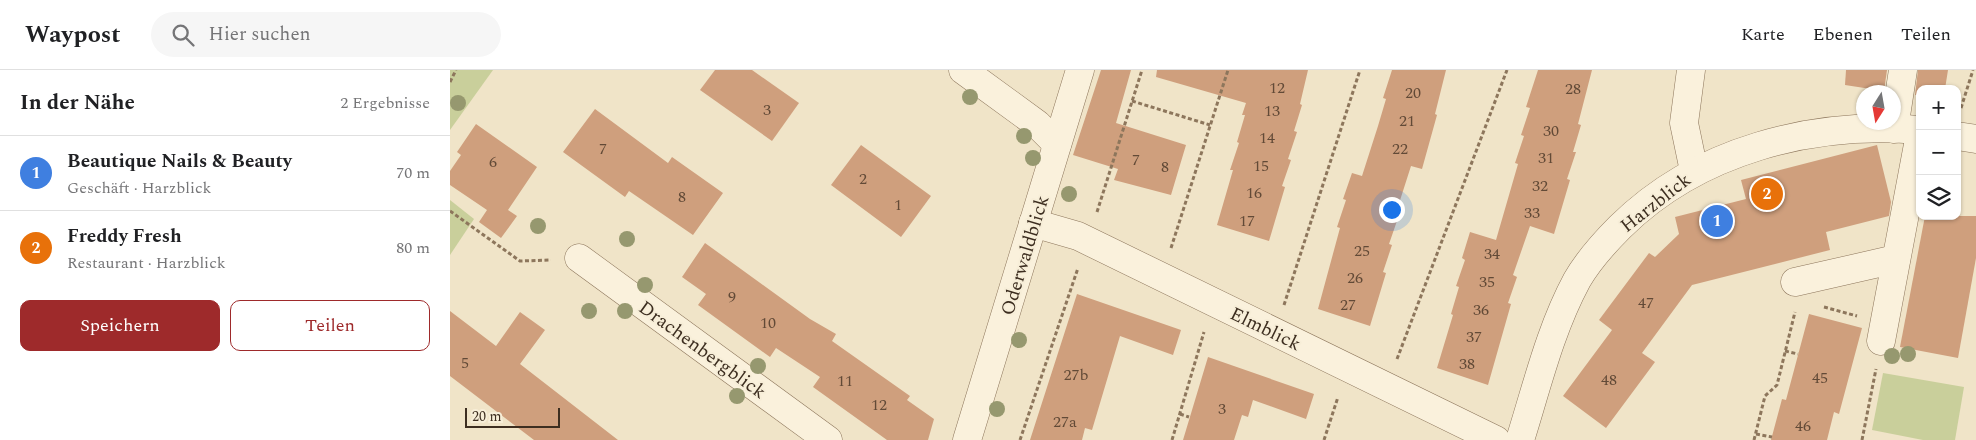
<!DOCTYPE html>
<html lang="de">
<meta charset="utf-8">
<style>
:root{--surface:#fff;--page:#f6f6f6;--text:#202124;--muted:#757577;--line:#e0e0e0;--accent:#9e2a2b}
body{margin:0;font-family:Spectral,serif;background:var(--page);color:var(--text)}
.controls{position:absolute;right:15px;top:15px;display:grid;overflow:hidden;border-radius:10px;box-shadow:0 1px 4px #0004}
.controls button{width:45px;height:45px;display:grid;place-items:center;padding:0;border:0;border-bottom:1px solid var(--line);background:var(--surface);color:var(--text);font:25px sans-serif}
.compass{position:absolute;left:1406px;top:15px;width:45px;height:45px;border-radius:50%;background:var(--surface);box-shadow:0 1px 4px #0004;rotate:191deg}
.scale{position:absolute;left:15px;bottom:12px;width:95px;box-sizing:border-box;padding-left:5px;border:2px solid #3d2e20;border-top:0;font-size:14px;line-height:18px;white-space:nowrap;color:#3d2e20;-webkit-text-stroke:4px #f7eed8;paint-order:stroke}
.you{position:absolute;left:941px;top:139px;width:18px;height:18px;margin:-12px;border:4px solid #fff;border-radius:50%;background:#1a73e8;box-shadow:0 0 0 8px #1a73e833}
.badge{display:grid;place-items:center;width:32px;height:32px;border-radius:50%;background:var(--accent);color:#fff;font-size:16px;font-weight:700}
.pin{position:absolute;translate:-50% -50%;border:2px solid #fff;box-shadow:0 1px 5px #0006}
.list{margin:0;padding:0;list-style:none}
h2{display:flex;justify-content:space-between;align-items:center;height:65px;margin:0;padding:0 20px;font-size:21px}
h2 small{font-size:16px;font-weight:400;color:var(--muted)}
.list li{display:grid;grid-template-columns:32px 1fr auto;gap:15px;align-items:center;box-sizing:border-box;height:75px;padding:0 20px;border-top:1px solid var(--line)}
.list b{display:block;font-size:19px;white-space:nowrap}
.list p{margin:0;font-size:16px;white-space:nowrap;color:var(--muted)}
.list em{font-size:16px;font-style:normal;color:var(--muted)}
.actions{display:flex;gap:10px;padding:15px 20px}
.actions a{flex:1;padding:11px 0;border:1px solid var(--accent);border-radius:10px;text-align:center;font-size:18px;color:var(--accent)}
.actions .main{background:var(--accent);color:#fff}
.icon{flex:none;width:28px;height:28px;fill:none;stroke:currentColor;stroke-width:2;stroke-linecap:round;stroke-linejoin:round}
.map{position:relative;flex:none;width:1526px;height:370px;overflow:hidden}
header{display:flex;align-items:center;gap:30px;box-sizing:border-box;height:70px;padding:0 25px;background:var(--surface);border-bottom:1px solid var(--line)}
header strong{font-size:24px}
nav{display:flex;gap:28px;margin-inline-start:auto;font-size:18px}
.search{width:350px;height:45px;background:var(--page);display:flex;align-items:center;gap:12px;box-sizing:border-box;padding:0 18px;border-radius:28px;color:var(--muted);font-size:19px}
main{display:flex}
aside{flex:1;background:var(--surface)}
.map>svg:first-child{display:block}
.green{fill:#c9cf9b}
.building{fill:#cf9f7d}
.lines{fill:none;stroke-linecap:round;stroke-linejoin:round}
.minor-casing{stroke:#8d765c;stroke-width:29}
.path{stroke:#8d765c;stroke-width:3;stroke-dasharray:4 2.5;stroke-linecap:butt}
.minor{stroke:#faf1dc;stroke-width:28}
.tree{fill:#96986f}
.labels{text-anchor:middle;stroke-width:4;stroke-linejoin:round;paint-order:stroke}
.number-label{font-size:16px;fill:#624a37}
.street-label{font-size:19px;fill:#3d2e20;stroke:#f7eed8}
</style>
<header>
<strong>Waypost</strong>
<div class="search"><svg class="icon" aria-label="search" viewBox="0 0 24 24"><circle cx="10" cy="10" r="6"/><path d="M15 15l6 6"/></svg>Hier suchen</div>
<nav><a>Karte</a><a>Ebenen</a><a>Teilen</a></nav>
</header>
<main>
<aside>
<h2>In der Nähe<small>2 Ergebnisse</small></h2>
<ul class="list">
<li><span class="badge" style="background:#3f7fe0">1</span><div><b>Beautique Nails &amp; Beauty</b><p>Geschäft · Harzblick</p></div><em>70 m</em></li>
<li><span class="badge" style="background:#e8710a">2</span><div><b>Freddy Fresh</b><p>Restaurant · Harzblick</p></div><em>80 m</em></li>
</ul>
<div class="actions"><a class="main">Speichern</a><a>Teilen</a></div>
</aside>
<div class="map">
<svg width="1526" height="370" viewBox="0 0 1526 370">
<rect width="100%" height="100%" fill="#f0e4c8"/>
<g class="green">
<path d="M0,0H43L0,60Z"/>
<path d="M0,130L24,149L0,185Z"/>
<path d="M1433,303L1514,317L1505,370H1473L1422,360Z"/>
</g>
<g class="building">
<path d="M265,0H302L349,33L322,71L250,20Z"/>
<path d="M651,0H681L666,53L736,75L721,125L664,110L668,99L623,85Z"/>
<path d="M707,0H858L850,34L852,35L844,61L847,62L838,89L841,90L832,116L835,117L819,171L767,155L783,100H780L789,73L787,72L795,45H792L796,33L706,7Z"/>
<path d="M942,0H996L985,44L987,45L972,99L961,96L945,146L948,148L939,174L942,175L933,202L936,203L920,256L868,239L890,158L887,157L896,130L893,129L902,103L912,106L928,56L936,29L933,28Z"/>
<path d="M1088,0H1142L1128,54L1131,55L1123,82H1126L1117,109L1120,110L1104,164L1080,156L1063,205L1067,207L1058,233L1061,234L1038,315L987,298L1003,245L1001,244L1009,217L1006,216L1015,190L1012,188L1020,162L1046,170L1068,94L1065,93L1074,66L1071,65L1080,38L1076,37Z"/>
<path d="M1396,0H1437L1434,21L1395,15Z"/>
<path d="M1468,0H1498L1495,19H1470V26L1465,25Z"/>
<path d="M145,39L218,93L222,87L273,123L243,165L179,121L175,127L113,82Z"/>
<path d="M26,54L87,97L58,140L67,146L51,168L29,152L37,140L0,115V101L11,85L7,82Z"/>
<path d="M411,75L481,126L451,167L381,115Z"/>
<path d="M1427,75L1441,132L1439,146L1376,162L1380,180L1242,215L1192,283L1205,292L1156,358L1113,326L1162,260L1149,250L1199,183L1205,187L1229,164L1225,147L1296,129L1291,110Z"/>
<path d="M1475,146H1526V188L1508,288L1450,277Z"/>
<path d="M255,173L360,249L386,264L382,271L460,326L457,330L484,349L478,370H437L363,317L370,307L326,278L320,287L248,235L256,224L232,207Z"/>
<path d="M627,224L731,260L723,285L670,266L642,360L635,358L632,370H580Z"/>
<path d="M0,241L46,276L70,242L95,260L70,294L168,370H84L0,306Z"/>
<path d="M1359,244L1412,258L1389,344L1384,342L1377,370H1321L1332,329L1336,330Z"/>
<path d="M758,287L864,324L856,349L803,330L798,347L792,345L784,370H733Z"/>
</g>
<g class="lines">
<defs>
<g id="minor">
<path d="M513,0L587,54L607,74"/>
<path d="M1241,0L1234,53L1244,101"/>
<path d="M1444,59L1453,0"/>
<path d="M1507,66L1526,69"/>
<path d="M583,153L628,166L1046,370"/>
<path d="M129,188L378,370"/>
<path d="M1345,212L1446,189"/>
<path d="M1431,271L1470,64"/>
<path d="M517,370L630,0"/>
<path d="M1070,370C1087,316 1100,260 1127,210C1138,191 1154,173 1170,157C1248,80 1362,51 1470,60"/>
</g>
</defs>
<use href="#minor" class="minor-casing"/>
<g class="path">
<path d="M0,12L6,0"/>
<path d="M682,31L760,55"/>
<path d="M1511,38L1523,0"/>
<path d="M0,141L70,191L101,190"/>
<path d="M647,142L692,0"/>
<path d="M721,178L778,0"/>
<path d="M834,235L910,0"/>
<path d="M1374,237L1407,246"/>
<path d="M1335,281L1348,284"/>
<path d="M947,289L1057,0"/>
<path d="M730,344L739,347"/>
<path d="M1306,364L1322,367"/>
<path d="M570,370L628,198"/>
<path d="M722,370L754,262"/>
<path d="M874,370L888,327"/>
<path d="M1304,370L1315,326L1327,315L1345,242"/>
<path d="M1412,370L1426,299"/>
</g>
<use href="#minor" class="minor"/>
</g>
<g class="tree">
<circle cx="520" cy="27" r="8"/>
<circle cx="8" cy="33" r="8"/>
<circle cx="574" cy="66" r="8"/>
<circle cx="583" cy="88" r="8"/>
<circle cx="619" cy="124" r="8"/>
<circle cx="88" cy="156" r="8"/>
<circle cx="177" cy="169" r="8"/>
<circle cx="195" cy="215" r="8"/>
<circle cx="139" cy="241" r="8"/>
<circle cx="175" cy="241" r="8"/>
<circle cx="569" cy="270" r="8"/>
<circle cx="1458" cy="284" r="8"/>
<circle cx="1442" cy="286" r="8"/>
<circle cx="308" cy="296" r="8"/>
<circle cx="287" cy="326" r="8"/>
<circle cx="547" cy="339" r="8"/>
</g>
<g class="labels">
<g class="number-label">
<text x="827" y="23">12</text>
<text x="1123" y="24">28</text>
<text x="963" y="28">20</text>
<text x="317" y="45">3</text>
<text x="822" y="46">13</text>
<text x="957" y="56">21</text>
<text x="1101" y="66">30</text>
<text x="817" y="73">14</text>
<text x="153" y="84">7</text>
<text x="950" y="84">22</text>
<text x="1096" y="93">31</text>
<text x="686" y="95">7</text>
<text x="43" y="97">6</text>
<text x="811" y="101">15</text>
<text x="715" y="102">8</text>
<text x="413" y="114">2</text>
<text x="1090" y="121">32</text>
<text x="804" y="128">16</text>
<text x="232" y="132">8</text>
<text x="448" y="140">1</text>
<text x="1082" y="148">33</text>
<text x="797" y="156">17</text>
<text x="912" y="186">25</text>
<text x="1042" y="189">34</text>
<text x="905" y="213">26</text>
<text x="1037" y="217">35</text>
<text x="282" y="232">9</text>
<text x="1196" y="238">47</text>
<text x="898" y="240">27</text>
<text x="1031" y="245">36</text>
<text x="318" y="258">10</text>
<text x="1024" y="272">37</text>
<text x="15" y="298">5</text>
<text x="1017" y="299">38</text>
<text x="626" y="310">27b</text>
<text x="1370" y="313">45</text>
<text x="1159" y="315">48</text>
<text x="395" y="316">11</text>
<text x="429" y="340">12</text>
<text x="772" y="344">3</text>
<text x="615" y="357">27a</text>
<text x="1353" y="361">46</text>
</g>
<g class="street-label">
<text transform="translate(1205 132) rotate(-38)" y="7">Harzblick</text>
<text transform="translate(574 185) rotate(-73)" y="7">Oderwaldblick</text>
<text transform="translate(816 258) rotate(26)" y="7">Elmblick</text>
<text transform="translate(253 279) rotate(36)" y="7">Drachenbergblick</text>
</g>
</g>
</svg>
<div class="controls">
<button>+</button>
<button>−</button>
<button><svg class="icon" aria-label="layers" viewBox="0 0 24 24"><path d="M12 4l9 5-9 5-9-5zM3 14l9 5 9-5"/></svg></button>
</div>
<svg class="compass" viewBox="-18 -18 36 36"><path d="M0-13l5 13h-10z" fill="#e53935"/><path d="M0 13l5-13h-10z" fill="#757577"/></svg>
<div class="scale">20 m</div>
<div class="you"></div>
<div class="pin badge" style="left:1267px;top:151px;background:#3f7fe0">1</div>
<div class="pin badge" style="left:1317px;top:124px;background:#e8710a">2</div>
</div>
</main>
